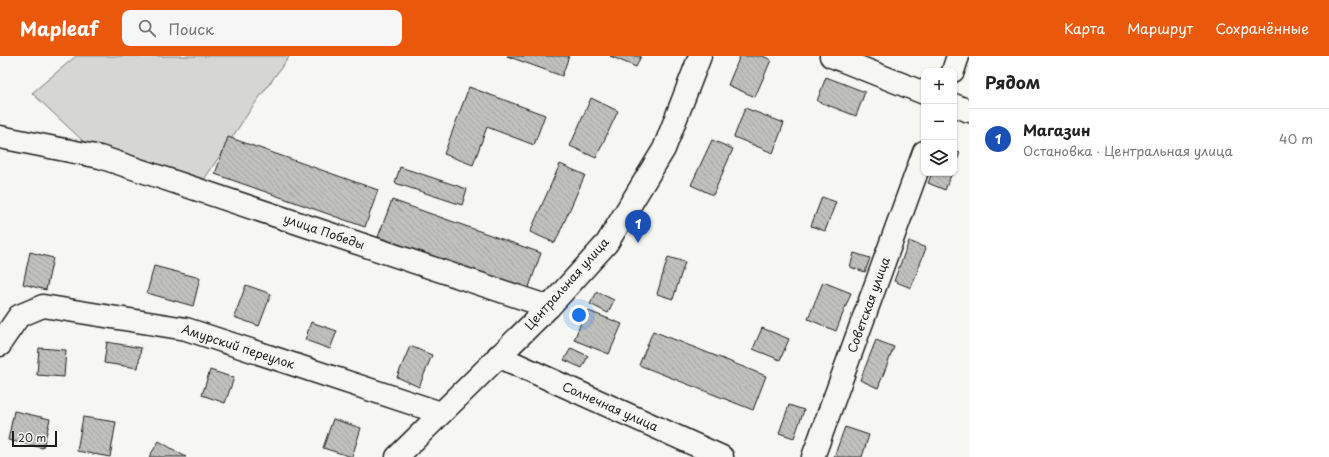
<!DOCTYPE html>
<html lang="ru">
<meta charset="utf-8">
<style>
:root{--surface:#fff;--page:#f6f6f6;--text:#222;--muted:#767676;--line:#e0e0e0;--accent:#ea580c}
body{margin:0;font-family:"Playpen Sans",sans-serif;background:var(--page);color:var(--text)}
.controls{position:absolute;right:12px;top:12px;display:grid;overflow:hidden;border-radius:8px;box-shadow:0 1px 3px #0004}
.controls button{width:36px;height:36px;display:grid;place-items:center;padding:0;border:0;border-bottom:1px solid var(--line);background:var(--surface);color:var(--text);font:20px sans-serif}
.scale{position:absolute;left:12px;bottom:10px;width:45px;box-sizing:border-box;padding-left:4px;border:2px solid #1c1c1c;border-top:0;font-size:11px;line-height:14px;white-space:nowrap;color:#1c1c1c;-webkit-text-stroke:3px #f6f6f2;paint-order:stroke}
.you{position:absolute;left:579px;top:259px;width:14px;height:14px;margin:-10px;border:3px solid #fff;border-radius:50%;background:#1a73e8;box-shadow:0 0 0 6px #1a73e833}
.badge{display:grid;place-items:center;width:26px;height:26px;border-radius:50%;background:var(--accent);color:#fff;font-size:13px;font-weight:700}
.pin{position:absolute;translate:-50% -33px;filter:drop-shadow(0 1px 2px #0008)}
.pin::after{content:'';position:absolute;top:21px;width:14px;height:12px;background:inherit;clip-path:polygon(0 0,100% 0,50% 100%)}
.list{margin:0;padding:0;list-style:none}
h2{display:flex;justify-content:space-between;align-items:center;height:52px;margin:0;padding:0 16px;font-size:17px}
h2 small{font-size:13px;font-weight:400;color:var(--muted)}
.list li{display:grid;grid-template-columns:26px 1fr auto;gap:12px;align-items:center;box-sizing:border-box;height:60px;padding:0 16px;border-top:1px solid var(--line)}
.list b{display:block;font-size:15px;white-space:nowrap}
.list p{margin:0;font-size:13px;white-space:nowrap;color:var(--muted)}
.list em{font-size:13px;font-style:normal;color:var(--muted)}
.icon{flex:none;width:22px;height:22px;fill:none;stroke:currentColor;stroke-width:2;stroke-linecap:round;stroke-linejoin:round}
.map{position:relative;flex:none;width:969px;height:401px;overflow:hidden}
header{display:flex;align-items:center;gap:24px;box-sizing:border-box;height:56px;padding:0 20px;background:var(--accent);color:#fff}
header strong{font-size:19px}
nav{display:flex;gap:22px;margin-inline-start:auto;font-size:14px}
.search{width:280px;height:36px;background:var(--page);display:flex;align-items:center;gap:10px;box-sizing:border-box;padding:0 14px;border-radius:8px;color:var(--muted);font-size:15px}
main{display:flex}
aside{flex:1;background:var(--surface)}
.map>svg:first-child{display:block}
.grass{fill:#d6d6d2;stroke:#797977}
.building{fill:url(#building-back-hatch);stroke:#1c1c1c}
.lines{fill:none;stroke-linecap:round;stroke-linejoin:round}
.minor-casing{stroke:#1c1c1c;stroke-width:25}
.minor{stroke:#f6f6f2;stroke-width:22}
.labels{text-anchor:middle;stroke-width:3;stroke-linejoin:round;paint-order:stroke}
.street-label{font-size:12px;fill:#1c1c1c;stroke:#f6f6f2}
</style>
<header>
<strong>Mapleaf</strong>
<div class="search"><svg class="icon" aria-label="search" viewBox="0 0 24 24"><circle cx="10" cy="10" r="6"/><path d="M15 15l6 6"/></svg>Поиск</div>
<nav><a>Карта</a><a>Маршрут</a><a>Сохранённые</a></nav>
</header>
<main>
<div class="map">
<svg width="969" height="401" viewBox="0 0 969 401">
<defs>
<pattern id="building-back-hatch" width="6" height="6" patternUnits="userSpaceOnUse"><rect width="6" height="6" fill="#c0c0bd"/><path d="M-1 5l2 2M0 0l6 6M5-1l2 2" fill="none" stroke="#a4a4a2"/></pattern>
</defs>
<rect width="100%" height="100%" fill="#f6f6f2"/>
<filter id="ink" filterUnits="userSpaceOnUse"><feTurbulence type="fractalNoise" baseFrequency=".025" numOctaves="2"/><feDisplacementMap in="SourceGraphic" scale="8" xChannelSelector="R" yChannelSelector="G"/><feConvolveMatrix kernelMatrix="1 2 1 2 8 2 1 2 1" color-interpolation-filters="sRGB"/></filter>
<g filter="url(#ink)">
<path class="grass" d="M76,0H288L289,1L251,53L197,134L100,101L32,37Z"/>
<g class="building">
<path d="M507,0H569L562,20Z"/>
<path d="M610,0H641L636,11Z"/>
<path d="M740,0H763L771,4L755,41L728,29Z"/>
<path d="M826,21L865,36L856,60L817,45Z"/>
<path d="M469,31L545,59L534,89L487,71L473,109L444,98Z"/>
<path d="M591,42L618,55L596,102L570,90Z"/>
<path d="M745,52L784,67L773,97L734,81Z"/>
<path d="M228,81L378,134L365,171L215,118Z"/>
<path d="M712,84L733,93L713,139L691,129Z"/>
<path d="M954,95L960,97L954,112Z"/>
<path d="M560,108L585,119L555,187L530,176Z"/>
<path d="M400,111L467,133L462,149L395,127Z"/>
<path d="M932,117H952L945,134L928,127Z"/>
<path d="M822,141L836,146L825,175L811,170Z"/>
<path d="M392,144L541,197L528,234L378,181Z"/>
<path d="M909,185L926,192L911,232L894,225Z"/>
<path d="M30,196L53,202L46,234L23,228Z"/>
<path d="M854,197L870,202L865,216L850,211Z"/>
<path d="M668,201L685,206L673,243L657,238Z"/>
<path d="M154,210L200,222L193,250L147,237Z"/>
<path d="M823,226L851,237L836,275L808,263Z"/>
<path d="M246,229L271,238L259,270L234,261Z"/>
<path d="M597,236L614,244L608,257L590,248Z"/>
<path d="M586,254L622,268L609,298L574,284Z"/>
<path d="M311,266L337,275L330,293L305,284Z"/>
<path d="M762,272L789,283L780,304L753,293Z"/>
<path d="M653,275L766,320L753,354L639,309Z"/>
<path d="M876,284L894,291L878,332L860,324Z"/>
<path d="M107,286L141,292L138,312L104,307Z"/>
<path d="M410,290L432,299L419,331L397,321Z"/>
<path d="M39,292L66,294L64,321L37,319Z"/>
<path d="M571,292L588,300L582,312L564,304Z"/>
<path d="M210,314L234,322L225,347L202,339Z"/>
<path d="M789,349L804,354L794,382L779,377Z"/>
<path d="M14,355L50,363L43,392L8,384Z"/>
<path d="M83,361L116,366L110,401L77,395Z"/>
<path d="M333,363L361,372L352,401L323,392Z"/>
<path d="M845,371L869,379L862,401H834Z"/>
<path d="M159,385L186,401H149Z"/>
</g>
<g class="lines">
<defs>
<g id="minor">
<path d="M831,0L924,37"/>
<path d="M953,15L958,0"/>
<path d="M954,49L969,55"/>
<path d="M0,81L100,101L549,251"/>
<path d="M0,289L1,286L19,260L43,250L186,273L441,357"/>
<path d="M498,300L722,401"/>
<path d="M397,401L549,251L607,187L664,93L700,0"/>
<path d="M813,401L924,96"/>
</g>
</defs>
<use href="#minor" class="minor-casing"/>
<use href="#minor" class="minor"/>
</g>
</g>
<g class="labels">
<g class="street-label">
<text transform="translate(324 176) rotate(19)" y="4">улица Победы</text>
<text transform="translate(567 228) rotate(-48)" y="4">Центральная улица</text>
<text transform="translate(869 249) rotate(-70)" y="4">Советская улица</text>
<text transform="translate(238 291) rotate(18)" y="4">Амурский переулок</text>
<text transform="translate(610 351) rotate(24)" y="4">Солнечная улица</text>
</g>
</g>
</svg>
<div class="controls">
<button>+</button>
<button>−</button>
<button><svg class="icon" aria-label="layers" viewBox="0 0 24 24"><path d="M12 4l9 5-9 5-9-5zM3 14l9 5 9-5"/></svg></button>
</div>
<div class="scale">20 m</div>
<div class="you"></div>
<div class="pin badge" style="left:638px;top:187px;background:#1a4fb4">1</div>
</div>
<aside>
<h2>Рядом<small></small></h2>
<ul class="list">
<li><span class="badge" style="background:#1a4fb4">1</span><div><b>Магазин</b><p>Остановка · Центральная улица</p></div><em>40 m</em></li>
</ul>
</aside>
</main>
